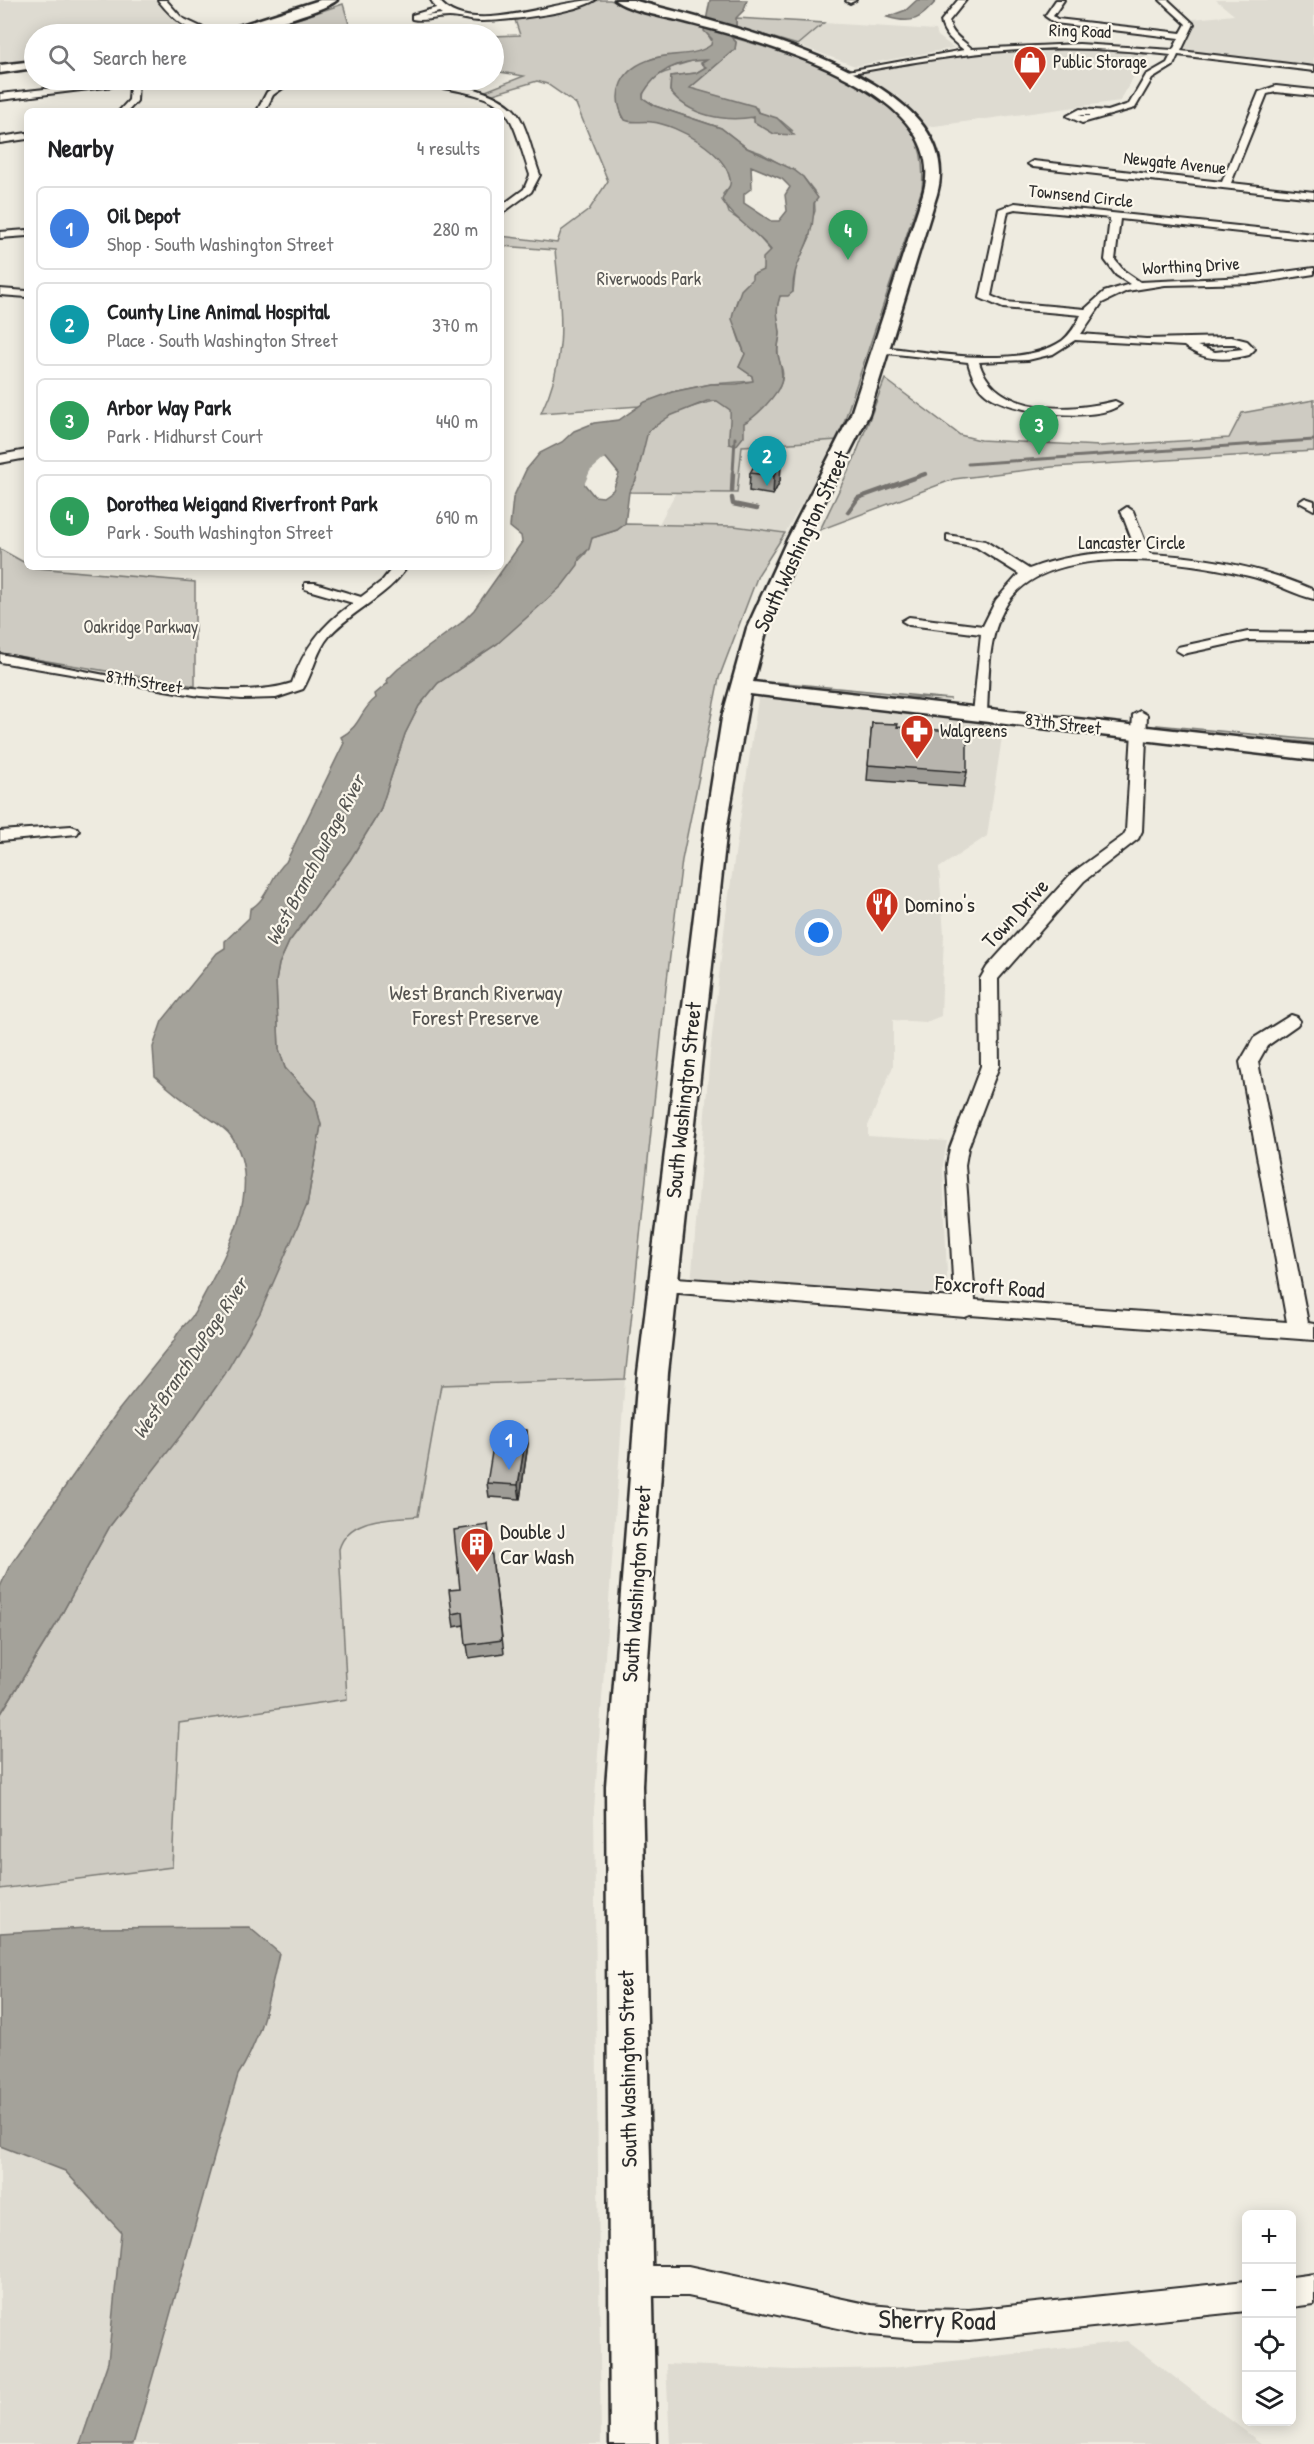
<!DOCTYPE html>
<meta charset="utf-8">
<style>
:root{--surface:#fff;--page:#f2f2f2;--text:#202124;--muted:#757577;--line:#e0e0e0;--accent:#c8321e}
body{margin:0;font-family:"Patrick Hand",sans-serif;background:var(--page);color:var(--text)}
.controls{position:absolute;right:18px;bottom:18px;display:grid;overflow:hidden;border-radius:9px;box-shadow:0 3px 15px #0003}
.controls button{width:54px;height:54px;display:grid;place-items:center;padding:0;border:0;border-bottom:2px solid var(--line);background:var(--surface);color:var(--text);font:30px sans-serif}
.you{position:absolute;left:819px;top:933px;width:21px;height:21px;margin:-15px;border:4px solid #fff;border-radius:50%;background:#1a73e8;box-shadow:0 0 0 9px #1a73e833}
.badge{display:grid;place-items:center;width:39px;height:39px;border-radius:50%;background:var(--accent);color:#fff;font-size:20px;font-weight:700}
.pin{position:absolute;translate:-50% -50px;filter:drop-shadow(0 2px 3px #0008)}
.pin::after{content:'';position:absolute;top:32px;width:21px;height:18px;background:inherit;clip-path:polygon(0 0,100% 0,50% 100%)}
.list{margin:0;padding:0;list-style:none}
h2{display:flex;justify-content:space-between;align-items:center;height:78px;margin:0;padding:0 24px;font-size:26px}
h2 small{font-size:20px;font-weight:400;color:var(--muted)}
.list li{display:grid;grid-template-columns:39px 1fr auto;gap:18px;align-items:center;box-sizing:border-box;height:84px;margin:0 12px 12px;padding:0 12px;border:2px solid var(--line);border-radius:9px}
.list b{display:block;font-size:22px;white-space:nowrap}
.list p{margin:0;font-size:20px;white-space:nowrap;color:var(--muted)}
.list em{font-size:20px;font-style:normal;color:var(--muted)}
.icon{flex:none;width:33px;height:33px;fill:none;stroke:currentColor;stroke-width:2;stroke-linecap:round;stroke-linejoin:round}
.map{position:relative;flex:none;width:1314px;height:2444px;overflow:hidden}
.search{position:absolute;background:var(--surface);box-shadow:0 3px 15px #0003;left:24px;top:24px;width:480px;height:66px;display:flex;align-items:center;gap:15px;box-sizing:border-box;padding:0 21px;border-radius:33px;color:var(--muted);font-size:22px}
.panel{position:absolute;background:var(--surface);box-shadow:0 3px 15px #0003;left:24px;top:108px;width:480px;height:462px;border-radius:9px}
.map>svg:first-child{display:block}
.built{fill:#dedbd1}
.green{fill:#cecbc2;stroke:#7c7b76;stroke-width:1.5}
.water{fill:#a4a29a;stroke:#74726e;stroke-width:1.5;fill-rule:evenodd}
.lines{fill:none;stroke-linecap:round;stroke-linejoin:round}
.stream-far1{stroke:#74726e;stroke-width:3}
.stream{stroke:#74726e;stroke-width:4.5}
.river{fill:#a4a29a;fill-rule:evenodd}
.street-casing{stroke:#2b2b2b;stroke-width:4}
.secondary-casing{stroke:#2b2b2b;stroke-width:5}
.street{fill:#fbf7ec;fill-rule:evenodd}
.secondary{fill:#fbf7ec;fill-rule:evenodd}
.wall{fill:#9e9c96;stroke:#2b2b2b;stroke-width:1.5}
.shaded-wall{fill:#817f7a;stroke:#2b2b2b;stroke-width:1.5}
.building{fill:#b8b5ae;stroke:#2b2b2b;stroke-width:1.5}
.labels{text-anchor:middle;stroke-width:4.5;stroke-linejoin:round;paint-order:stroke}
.far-street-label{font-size:18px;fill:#2b2b2b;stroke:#fbf7ec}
.far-poi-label{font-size:18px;fill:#2b2b2b;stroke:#fbf7ec;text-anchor:start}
.far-park-label{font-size:18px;fill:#545351;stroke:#fbf7ec}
.far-water-label{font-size:20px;font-style:italic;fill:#555552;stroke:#fbf7ec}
.street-label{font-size:22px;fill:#2b2b2b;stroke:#fbf7ec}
.poi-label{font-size:22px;fill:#2b2b2b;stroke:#fbf7ec;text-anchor:start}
.park-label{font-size:22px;fill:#545351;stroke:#fbf7ec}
.near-street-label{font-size:27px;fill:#2b2b2b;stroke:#fbf7ec}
</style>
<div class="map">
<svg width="1314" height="2444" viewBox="0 0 1314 2444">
<rect width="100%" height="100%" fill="#eeebe0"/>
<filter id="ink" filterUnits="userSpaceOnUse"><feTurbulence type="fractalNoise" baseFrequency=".0167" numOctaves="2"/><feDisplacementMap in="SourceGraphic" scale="12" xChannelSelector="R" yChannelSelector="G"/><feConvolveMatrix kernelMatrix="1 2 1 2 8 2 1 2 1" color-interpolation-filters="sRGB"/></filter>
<g filter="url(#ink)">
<g class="built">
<path d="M0,0H155L171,19L201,34H34V64L0,67Z"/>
<path d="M1216,0H1314V67L1181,53L1195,26L1193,19L1234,15Z"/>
<path d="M824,23L936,30L938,36L954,48L855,66L798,45Z"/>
<path d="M1049,48L1147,53L1120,101L927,127L898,96L857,72L981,51Z"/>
<path d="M838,440L785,533L734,526L659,524L676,492L737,493L742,446Z"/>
<path d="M766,695L1004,724L987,836L939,868L944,934L941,1016L926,1022L893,1020V1066L868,1126V1136L947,1141L943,1166L948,1303L691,1284L710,1053L726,915L758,699Z"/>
<path d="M625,1379L594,1810L601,2444H0V1889L172,1867L179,1723L347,1699L339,1549L342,1538L351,1529L364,1523L418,1516L441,1385Z"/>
<path d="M1127,2341L1262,2444H670L666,2364L792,2370L892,2368Z"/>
</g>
<g class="green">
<path d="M599,0H610L704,28L713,43C698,61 668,51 649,60C639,65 625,94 619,104L623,118C638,120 655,120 670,126C694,135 730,157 731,185L723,194L729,213L751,228L771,251L764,259V270C730,295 727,316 745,354L739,367L752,376L753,381L711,384L672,392L640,406L541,413C569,355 561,313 555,250L501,246V236L557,243L561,231L589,210L608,181L576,104L547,84L537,81L490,95L483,92L524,76L494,71V36L520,35L515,20Z"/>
<path d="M343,4L350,27L397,34H280L258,32Z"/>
<path d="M736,18L824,23L798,45L736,27Z"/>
<path d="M731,37C785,52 886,83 914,135C923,153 924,170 922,189L838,440L742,446L737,493L629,492C640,473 637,449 648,431C664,406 751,394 779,388C788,367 778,369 778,352C777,346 780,339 780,333C778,316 774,314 780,296L793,292L796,266L810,237L809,228L815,211L814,191L803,177L761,153L747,148L721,128L655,106L643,98C643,84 657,74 670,71L669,68L692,61L707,60L701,63L706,67L696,73L671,76L670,91L793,131L781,121L758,112L757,108L689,88L735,49L736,42Z"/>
<path d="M885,379L960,435L980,440L1100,446L1229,438L1242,413L1314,400V451L1052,467L954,479L820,530L854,459Z"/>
<path d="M625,524L734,526L785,533L758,575L719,678L682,860L666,988L625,1379L441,1385L418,1516C390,1519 349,1516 339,1549L347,1699L179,1723L172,1867L0,1889V1715L55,1626L110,1526L131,1497L307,1205L321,1125L315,1101L285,1068L279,1049L276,981L279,964L289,942L350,860L380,811L405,734L419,706L438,683L497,644L586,553L592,538L617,530Z"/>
<path d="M0,549L27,564V567L195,582V686L0,653Z"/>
<path d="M776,682L951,699L851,694L773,684Z"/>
<path d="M1157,725L1314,740V743C1261,737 1207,735 1154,728Z"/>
</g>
<g class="water">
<path d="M710,0H747L744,10L736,18V27L731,37L736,42L735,49L690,88L754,106L758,112L777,118L794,135L774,134L754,122V117C724,122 689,116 670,91L671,76L696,73L706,67L701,64L707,60C679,60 657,70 643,94V98L655,106L721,128L747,148L794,170L803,177L818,198L814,203C814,216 812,231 807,243C800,260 792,272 793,292L788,296H780C775,311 778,317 780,332C780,340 776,348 778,355C785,380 784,385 766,405C758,413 754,418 744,423V436L736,446L729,444C728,432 731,424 730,410L717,401H707L670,416L648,431L636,480L629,492L625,524L617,530L592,538L589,549L579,558L578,565L562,586L497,644L438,683L419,706L405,734L380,811L350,860L289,942L279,964L276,981L279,1049L285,1068L315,1101L321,1125L307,1205L260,1313L225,1374L195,1417L110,1526L55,1626L0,1715V1587L9,1567L118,1411L174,1341C178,1328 189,1323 195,1312C220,1264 268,1190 231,1136C225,1127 211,1120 202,1113C185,1102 170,1090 155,1076L153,1047L162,1021L217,953L225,948V941L249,918L250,909C269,899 270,875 286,862L344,743L341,737C362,725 359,711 376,698L375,694L388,683L387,680L398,669L461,623L474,610L522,542L521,536L510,527L513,498L526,470L540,453L562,442L574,431L594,423L619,420L645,402L672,392L711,384H737L753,381L752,376L739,367L745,354L732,319L733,313L741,290L752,279V275L763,270V258L771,250C756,231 734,220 722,200C724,192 732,188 730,179C725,152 678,125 652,122C643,120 634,124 625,120C609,93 622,68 652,59C670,52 693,58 711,45L712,39L704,31ZM751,166L782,179L790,187L785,195L787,211L779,221H771L744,203V194L752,188ZM595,457L606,458L619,474L613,490L603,497L594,496L577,475L581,466Z"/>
<path d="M917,0H937C921,19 913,25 887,17L906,10Z"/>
<path d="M249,1927L279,1953C270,1994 261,2040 238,2075C201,2198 170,2321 133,2444H80L108,2362L121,2232L65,2171L0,2146V1933L86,1928Z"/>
</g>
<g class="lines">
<g class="stream-far1">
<path d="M968,464L1314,440"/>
<path d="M733,473L735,438"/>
</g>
<g class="stream">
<path d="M732,491L733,472"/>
<path d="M732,498L733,504L757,509"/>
<path d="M848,512L858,498L925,474"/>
</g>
<path class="river" d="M627,423L634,425L637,429L634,433L590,471L580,494L585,521L582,526H566L558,494L569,468L620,425Z"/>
<defs>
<g id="street">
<path d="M158,0H166L182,18L216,34C192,37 172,18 158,0Z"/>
<path d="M431,0H439C466,39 555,0 595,0C575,13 506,21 481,21C470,21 459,17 449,17C435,17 426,22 412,19V15L436,8ZM439,12L442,14L425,16Z"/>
<path d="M856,0L850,3L846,1L847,0Z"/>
<path d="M958,0H966L949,21C951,35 963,40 972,49L1079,44L1173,50L1179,38L1055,23L1045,16L1056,0H1064L1053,16L1057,19L1181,33L1186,24L1160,0H1168L1194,24L1181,51L1314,67V71L1178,55L1173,66L1152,79L1135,108L1082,123L1067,116L1080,109L1108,111L1129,104L1146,75L1167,63L1171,55C1120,50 1070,46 1019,50C961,53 903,64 846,74L842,72L964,50C954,42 943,35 941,21ZM1081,115H1090V116H1079Z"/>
<path d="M125,80H138L137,101L128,111H119L129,100L130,84L0,100V94Z"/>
<path d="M285,80H294L273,95L265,111H257L267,92Z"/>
<path d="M401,80C432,76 504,88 520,118C529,134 533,157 540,175L531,192L501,214V206L524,189L530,175C508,107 512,99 437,87C426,86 410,86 401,80Z"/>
<path d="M1276,86L1314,90V96L1276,92L1267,94L1231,183L1314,192V198L1033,167L1028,164L1033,161L1222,182L1259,92Z"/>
<path d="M27,133V139L0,143V137Z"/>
<path d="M1015,203L1314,234V240L1120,219L1115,260L1124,271L1140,282L1247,277L1314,268V274L1256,283L1165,285L1127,291L1102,303L1081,334L1146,339L1231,337L1247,341L1255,349L1249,355C1226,361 1203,361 1184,346L1075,340L1053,354L1028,360L979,362C995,416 1071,412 1115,401L1121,404C1098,424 1009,413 986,394C976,386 971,374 968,362L878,352V348L882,347C931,352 1019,370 1062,341C1071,334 1076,325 1081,315L1003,308L980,298L999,209ZM1015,209L1110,218L1105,260L1116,275L1130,284L1104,292L1085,309L1005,302L991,296L1008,211ZM1223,344H1235L1243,349L1215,352L1197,346Z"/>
<path d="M27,230V236L0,238V232Z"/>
<path d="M0,289L27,291V297L0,295Z"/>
<path d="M27,450V458L0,463V455Z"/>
<path d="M1305,498L1314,501V510L1299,502Z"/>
<path d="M1127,507L1133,511L1150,554C1206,557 1262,567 1314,590V599C1292,594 1272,581 1249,576C1185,560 1038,538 1003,611C987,641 989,680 987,714L985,717H975L973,714L981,634L909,625L902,621L909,617L983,626L996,600L1019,574L976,547L947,541V535L985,541L1029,569C1063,556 1100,551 1137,553L1121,511Z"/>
<path d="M393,567H407C387,597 354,609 330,635C316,651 314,671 303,689L276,698L242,699L200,696L0,662V654C75,668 222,706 292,683C304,648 322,625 353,603L305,589V583H315L361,597L382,581Z"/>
<path d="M1248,632L1314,633V641L1248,640L1183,654L1176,650L1178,647Z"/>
<path d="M1140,711L1147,715L1142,831L1138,839L1084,881L998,979L999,1066L968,1148L965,1165L975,1300L1287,1322L1240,1062L1254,1038L1291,1015L1297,1017L1300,1021L1297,1025L1267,1046L1258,1062L1308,1323L1314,1324V1340L970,1315L965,1317L655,1291L652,1285L655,1279L662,1277L954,1298L947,1165L950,1148L981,1066L980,979L987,967L1072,873L1123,836L1126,831L1133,715Z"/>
<path d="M71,826L77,828L79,831L77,834L0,841V831Z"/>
<path d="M630,2266H688L871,2305L914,2309L969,2310L1246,2281V2311L969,2340L914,2339L871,2335L688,2296H630L619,2292L615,2281L619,2270Z"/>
<path d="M1314,2274V2304L1292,2307V2277Z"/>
</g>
<g id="secondary">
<path d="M320,0H337C322,13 233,36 213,34Z"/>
<path d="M615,0H633C712,23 971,74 937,194L869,414L805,540L767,628L753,682L1314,746V760L750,694L727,826L668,1373L647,1673L642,1786L656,2444H610L606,1786L638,1373L705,826L722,718L747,628L787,540L851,414L923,194C954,91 760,42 689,23C671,18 628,11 615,0Z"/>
<path d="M34,61V68L0,73V65Z"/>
</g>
</defs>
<use href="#street" class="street-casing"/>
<use href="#secondary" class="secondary-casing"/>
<use href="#street" class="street"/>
<use href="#secondary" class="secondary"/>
</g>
<g class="wall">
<path d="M781,462L780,481L773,495L749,491L750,473Z"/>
<path d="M872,723L897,727L967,772L964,787L867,780Z"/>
<path d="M528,1444L520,1499L489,1497L487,1483Z"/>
<path d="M488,1525L504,1653L469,1658L464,1625L454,1627L452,1614L460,1589Z"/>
</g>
<g class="shaded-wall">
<path d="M781,462L780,481L773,495L774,476Z"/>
<path d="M527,1430L528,1444L520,1499L518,1485Z"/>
</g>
<g class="building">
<path d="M758,459L781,462L774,476L750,473Z"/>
<path d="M872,723L898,724L897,727L967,732V772L868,765Z"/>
<path d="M496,1428L527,1430L518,1485L487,1483Z"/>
<path d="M488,1525L502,1640L466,1645L463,1612L452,1614L449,1590L460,1589L454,1530Z"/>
</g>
</g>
<defs>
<symbol id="shop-pin" viewBox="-11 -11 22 30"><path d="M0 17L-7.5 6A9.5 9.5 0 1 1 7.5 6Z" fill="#c8321e" stroke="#fbf7ec"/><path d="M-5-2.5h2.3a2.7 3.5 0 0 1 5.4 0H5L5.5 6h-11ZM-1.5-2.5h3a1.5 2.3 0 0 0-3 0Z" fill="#fff"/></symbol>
<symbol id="pharmacy-pin" viewBox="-11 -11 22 30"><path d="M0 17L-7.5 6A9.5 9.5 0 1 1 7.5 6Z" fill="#c8321e" stroke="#fbf7ec"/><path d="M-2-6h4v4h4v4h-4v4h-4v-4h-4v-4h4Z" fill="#fff"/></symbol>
<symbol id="restaurant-pin" viewBox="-11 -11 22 30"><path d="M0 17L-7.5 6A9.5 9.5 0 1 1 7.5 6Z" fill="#c8321e" stroke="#fbf7ec"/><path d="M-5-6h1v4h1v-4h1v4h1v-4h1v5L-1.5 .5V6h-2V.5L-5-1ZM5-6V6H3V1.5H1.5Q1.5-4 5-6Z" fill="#fff"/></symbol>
<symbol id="building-pin" viewBox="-11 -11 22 30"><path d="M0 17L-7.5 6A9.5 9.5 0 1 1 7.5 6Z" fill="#c8321e" stroke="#fbf7ec"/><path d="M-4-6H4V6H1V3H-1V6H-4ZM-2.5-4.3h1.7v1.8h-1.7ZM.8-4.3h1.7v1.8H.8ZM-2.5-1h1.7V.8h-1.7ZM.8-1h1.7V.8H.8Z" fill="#fff"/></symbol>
</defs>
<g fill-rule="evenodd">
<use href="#shop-pin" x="1011" y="43" width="38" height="52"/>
<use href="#pharmacy-pin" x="898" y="712" width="38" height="52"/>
<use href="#restaurant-pin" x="863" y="885" width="38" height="52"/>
<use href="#building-pin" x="458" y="1525" width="38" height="52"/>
</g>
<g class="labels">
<g class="far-street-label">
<text transform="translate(1080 31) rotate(2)" y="6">Ring Road</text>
<text transform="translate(1175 163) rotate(6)" y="6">Newgate Avenue</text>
<text transform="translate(1081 196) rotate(6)" y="6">Townsend Circle</text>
<text transform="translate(1191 266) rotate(-3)" y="6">Worthing Drive</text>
<text x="1132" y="549">Lancaster Circle</text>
<text transform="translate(144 682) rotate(9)" y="6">87th Street</text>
<text transform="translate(1063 724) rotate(7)" y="6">87th Street</text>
</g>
<g class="far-poi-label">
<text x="1053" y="68">Public Storage</text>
<text x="940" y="737">Walgreens</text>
</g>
<g class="far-park-label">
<text x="649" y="285">Riverwoods Park</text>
<text x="141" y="633">Oakridge Parkway</text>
</g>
<g class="far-water-label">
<text transform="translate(315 860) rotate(-62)" y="7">West Branch DuPage River</text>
<text transform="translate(190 1358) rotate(-56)" y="7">West Branch DuPage River</text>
</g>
<g class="street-label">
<text transform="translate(801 541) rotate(-65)" y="8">South Washington Street</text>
<text transform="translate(1015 913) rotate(-47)" y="8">Town Drive</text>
<text transform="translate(683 1100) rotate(-84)" y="8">South Washington Street</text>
<text transform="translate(990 1286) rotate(4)" y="8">Foxcroft Road</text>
<text transform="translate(636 1584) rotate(-86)" y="8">South Washington Street</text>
<text transform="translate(627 2069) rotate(-91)" y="8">South Washington Street</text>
</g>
<g class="poi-label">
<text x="905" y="912">Domino's</text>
<text x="500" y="1539">Double J<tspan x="500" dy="25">Car Wash</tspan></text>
</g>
<g class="park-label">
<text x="476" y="1000">West Branch Riverway<tspan x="476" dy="25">Forest Preserve</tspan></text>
</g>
<g class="near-street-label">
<text transform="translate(937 2320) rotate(1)" y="9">Sherry Road</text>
</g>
</g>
</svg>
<div class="controls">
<button>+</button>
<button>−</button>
<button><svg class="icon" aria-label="locate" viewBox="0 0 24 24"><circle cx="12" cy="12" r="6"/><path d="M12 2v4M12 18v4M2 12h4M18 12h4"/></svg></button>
<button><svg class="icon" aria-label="layers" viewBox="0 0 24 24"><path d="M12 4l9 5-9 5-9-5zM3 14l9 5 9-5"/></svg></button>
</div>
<div class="you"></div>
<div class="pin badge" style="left:509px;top:1470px;background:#3f7fe0">1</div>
<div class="pin badge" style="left:767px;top:486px;background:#0f9aa8">2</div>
<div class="pin badge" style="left:1039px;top:455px;background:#2e9e5b">3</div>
<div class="pin badge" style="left:848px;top:260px;background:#2e9e5b">4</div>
<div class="search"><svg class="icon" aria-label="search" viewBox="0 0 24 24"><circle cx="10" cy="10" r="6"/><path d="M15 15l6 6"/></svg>Search here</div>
<section class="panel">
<h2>Nearby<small>4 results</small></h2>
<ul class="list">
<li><span class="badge" style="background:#3f7fe0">1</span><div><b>Oil Depot</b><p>Shop · South Washington Street</p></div><em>280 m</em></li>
<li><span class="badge" style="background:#0f9aa8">2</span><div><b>County Line Animal Hospital</b><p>Place · South Washington Street</p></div><em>370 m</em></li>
<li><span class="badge" style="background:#2e9e5b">3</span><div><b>Arbor Way Park</b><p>Park · Midhurst Court</p></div><em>440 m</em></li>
<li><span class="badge" style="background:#2e9e5b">4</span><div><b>Dorothea Weigand Riverfront Park</b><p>Park · South Washington Street</p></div><em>690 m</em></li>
</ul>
</section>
</div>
